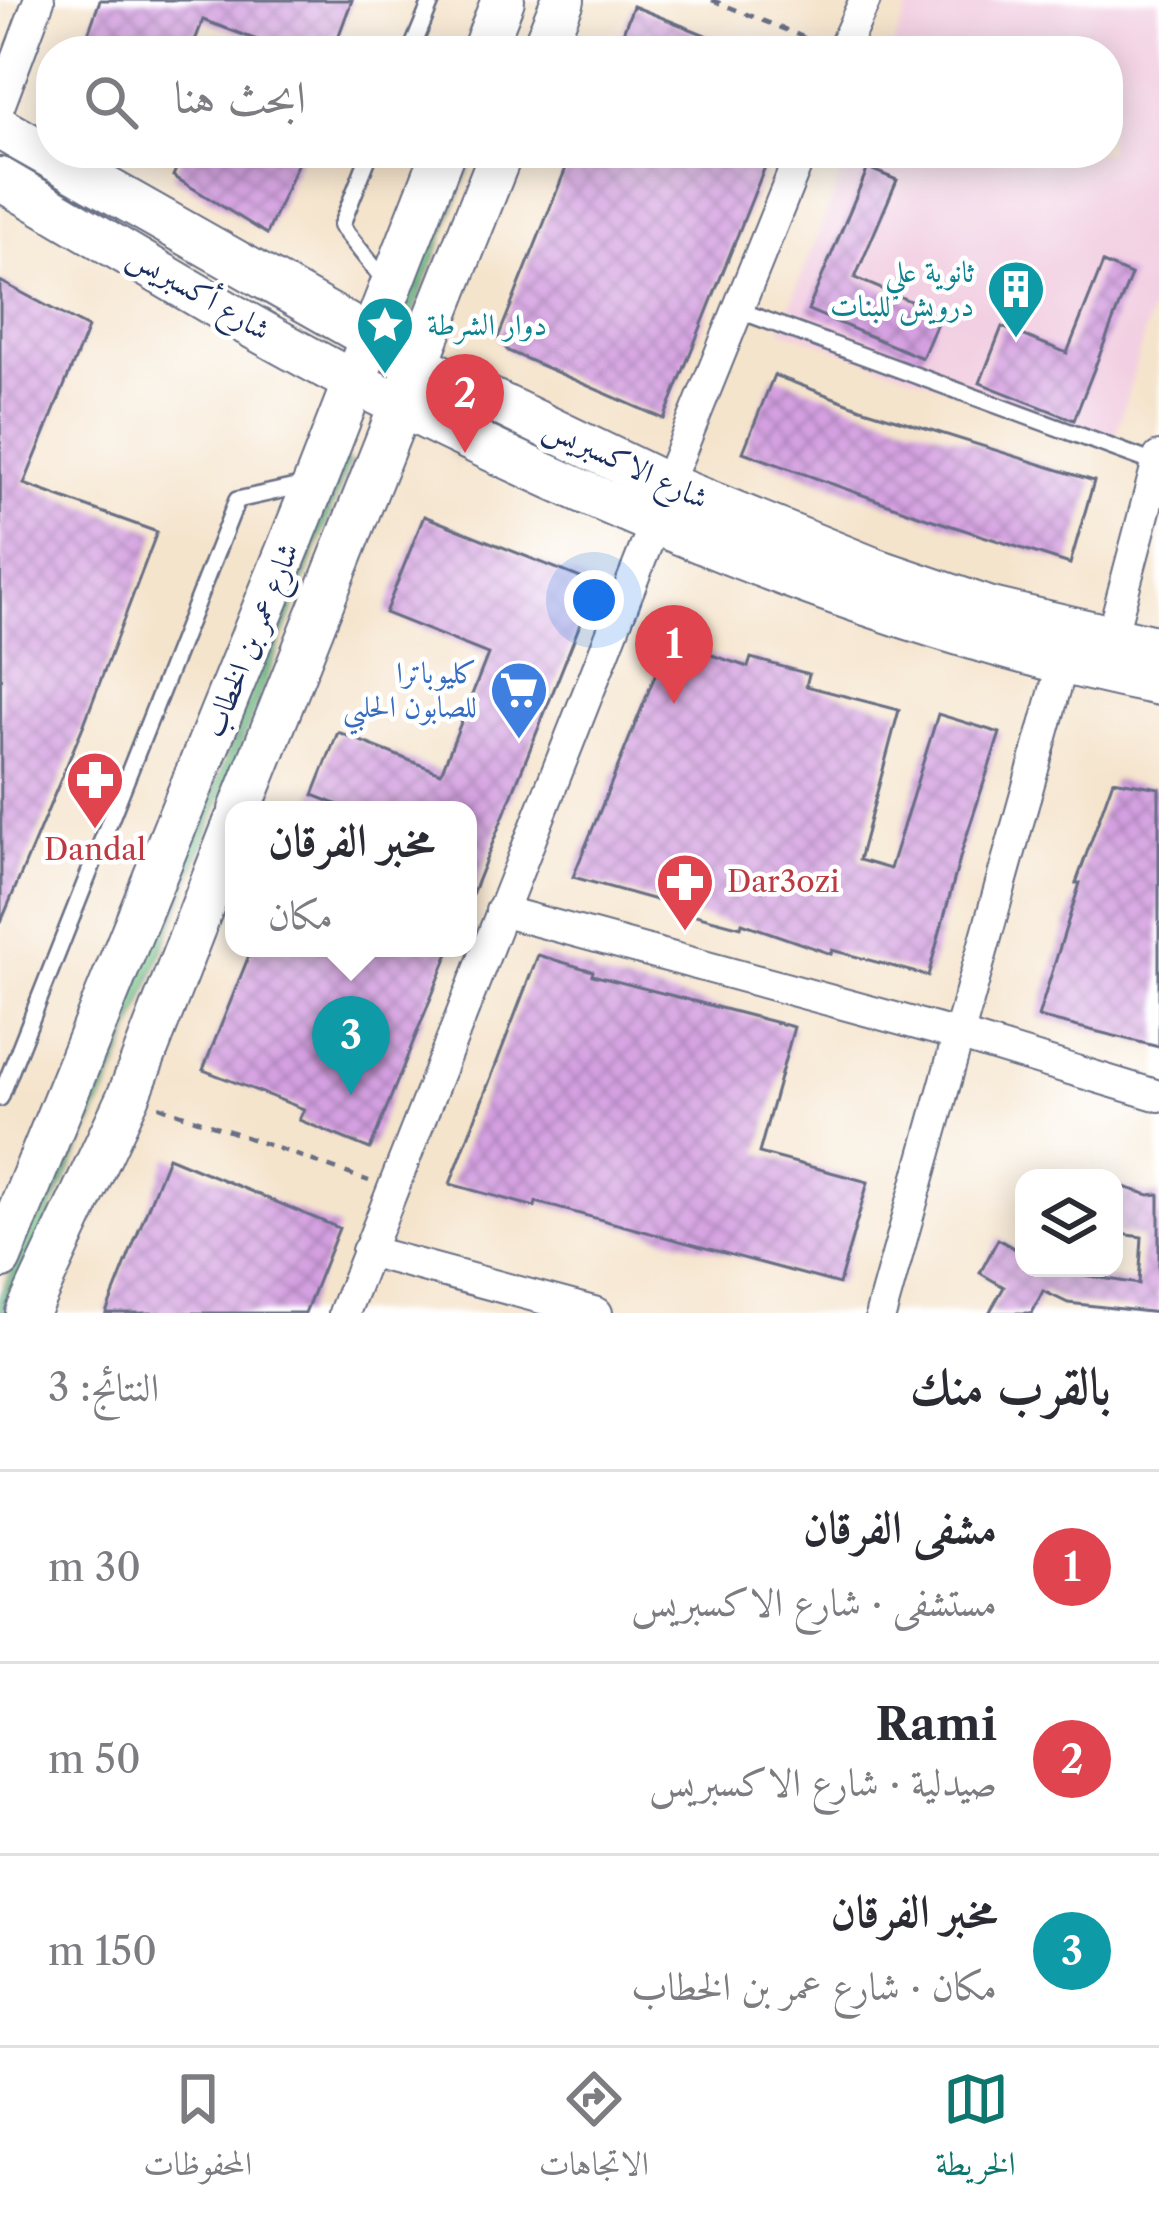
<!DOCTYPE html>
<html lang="ar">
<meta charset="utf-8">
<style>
:root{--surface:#fff;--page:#f7f7f7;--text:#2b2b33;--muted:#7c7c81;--line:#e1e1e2;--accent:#0f766e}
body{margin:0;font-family:"Libre Caslon Text",Amiri,serif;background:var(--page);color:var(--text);direction:rtl}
.controls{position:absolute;right:36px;bottom:36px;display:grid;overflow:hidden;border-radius:24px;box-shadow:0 6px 30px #0003}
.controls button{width:108px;height:108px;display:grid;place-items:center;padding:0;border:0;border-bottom:3px solid var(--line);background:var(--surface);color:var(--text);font:60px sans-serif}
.you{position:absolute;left:594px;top:600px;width:42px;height:42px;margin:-30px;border:9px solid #fff;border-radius:50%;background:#1a73e8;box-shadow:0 0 0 18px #1a73e833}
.badge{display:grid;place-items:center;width:78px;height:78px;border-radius:50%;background:var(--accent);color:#fff;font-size:39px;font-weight:700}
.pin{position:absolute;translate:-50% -99px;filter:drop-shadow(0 3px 6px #0008)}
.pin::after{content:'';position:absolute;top:63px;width:42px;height:36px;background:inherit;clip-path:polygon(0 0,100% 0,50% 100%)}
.popup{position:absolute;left:225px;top:801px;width:252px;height:156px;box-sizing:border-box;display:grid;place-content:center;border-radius:24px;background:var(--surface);filter:drop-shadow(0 3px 9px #0005);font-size:39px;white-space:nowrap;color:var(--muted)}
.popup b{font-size:45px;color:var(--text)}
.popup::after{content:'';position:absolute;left:50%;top:100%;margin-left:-24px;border:24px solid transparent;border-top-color:var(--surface)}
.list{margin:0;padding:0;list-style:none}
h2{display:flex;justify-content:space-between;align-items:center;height:156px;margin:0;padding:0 48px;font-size:51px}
h2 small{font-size:39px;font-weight:400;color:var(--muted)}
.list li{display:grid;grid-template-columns:78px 1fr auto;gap:36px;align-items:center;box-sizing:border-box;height:192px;padding:0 48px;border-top:3px solid var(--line)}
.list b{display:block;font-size:45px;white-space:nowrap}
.list p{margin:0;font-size:39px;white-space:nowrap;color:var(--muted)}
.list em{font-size:39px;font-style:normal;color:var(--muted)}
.icon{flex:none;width:66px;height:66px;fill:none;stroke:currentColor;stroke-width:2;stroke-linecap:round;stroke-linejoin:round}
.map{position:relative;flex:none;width:1159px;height:1313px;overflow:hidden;direction:ltr}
.search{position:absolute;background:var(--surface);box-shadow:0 6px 30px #0003;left:36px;right:36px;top:36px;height:132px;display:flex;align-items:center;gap:30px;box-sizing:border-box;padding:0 42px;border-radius:48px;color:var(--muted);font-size:45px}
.sheet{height:732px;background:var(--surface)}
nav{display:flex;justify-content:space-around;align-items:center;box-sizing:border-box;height:168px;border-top:3px solid var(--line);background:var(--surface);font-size:33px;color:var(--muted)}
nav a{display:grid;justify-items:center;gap:6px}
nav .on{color:var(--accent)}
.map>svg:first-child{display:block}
.built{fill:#f2cfe2}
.grass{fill:url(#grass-tufts);stroke:#508279;stroke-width:3}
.building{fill:url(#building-cross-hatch)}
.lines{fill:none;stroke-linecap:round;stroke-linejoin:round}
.lane-casing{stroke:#676e84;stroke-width:20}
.street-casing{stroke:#676e84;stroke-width:34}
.secondary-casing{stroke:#676e84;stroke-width:46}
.path{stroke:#676e84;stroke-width:4.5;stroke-dasharray:9 9;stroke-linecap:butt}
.lane{stroke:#fff;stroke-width:15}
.street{stroke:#fff;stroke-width:30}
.secondary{stroke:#fff;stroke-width:42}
.labels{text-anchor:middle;stroke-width:9;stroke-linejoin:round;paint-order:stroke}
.culture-label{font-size:30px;fill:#0d838f;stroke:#fff;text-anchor:end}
.street-label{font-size:30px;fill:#1b2f5e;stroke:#fff}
.shop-label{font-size:30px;fill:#366cbe;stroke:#fff;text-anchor:end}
.health-label{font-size:30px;fill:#be3a42;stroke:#fff}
</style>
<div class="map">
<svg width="1159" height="1313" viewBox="0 0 1159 1313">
<defs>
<pattern id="grass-tufts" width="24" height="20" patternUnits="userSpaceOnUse" patternTransform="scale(3)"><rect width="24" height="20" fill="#84d494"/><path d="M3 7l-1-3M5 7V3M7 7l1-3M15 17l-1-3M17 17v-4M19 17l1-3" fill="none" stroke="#71b682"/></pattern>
<pattern id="building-cross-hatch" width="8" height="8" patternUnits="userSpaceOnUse" patternTransform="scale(3)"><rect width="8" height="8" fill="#d5a0e1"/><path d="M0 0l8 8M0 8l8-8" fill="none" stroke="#ac83ba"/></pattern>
</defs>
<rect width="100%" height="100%" fill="#fff"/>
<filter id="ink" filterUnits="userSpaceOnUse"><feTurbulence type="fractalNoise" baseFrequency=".00833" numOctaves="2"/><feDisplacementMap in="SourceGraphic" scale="24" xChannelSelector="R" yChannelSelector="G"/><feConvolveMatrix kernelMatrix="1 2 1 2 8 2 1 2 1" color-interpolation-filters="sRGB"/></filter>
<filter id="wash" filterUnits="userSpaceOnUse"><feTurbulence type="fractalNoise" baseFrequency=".004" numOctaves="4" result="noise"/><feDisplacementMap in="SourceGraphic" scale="48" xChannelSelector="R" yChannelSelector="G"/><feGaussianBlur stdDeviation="2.7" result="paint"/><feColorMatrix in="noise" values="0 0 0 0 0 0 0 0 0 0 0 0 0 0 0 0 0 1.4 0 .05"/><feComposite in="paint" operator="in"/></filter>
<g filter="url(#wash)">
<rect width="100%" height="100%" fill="#f5e4cc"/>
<path class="built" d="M912,0H1159V281L1113,446L781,329L850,153H1108V51H891Z"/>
<g class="grass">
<path d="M467,153H475L412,314L404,313Z"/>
<path d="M343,458L349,462L118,1065L4,1313H0V1297L109,1062Z"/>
</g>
<g id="blocks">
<g class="building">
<path d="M100,0H352L333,51H287L203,20L191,51H82Z"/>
<path d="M633,6L743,50V51H616Z"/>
<path d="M183,153H302L267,234L173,176Z"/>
<path d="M572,153H753L768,159L664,419L508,351L498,338Z"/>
<path d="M868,168L897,180L855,278L941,314L922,358L808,310Z"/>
<path d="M1103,263L1131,275L1074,420L980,383L1002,327L1067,353Z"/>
<path d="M0,281L88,328L24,484L157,532L84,724L1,922Z"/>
<path d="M774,375L861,408L1094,481L1070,564L924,517L743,452Z"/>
<path d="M424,516L596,584L469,902L468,810H351L313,795L338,732L441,773L488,654L385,613Z"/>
<path d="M669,641L748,667L751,658L809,674L806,686L899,710L859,860L890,869L938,714L1000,733L963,847L928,976L832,950L831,954L742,923L741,927L680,911L681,907L573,877Z"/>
<path d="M1113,780L1159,788V1047L1038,1017L1080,883H1076Z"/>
<path d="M252,948H451L370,1149L299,1120L304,1109L203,1070Z"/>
<path d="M538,955L593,971L592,975L794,1027L759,1153L868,1182L839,1284L536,1202L535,1207L450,1184Z"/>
<path d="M168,1157L339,1228L305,1313H106Z"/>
<path d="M1114,1184L1149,1195L1159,1194V1313L1068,1303L1043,1291L1032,1313H989L1004,1287L980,1273L998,1239L1024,1254V1268H1067L1083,1275L1139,1284L1142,1237L1114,1233Z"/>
</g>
</g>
</g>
<g filter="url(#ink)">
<use href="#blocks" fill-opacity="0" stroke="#676e84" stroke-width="3"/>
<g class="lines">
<defs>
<g id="lane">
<path d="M411,51L432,0"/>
<path d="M370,153L341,226L387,284"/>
<path d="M738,310L1157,464"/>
<path d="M0,1098L237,500L309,484"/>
</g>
<g id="street">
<path d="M842,51L865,0"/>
<path d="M0,104L39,0"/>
<path d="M667,485L801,153"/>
<path d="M1111,638L1159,457"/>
<path d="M501,911L961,1036L1159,1096"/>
<path d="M367,1251L597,1313"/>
<path d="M344,1313L655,523"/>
<path d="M881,1313L1062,665"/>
</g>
<g id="secondary">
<path d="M483,51L503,0"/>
<path d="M542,51L563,0"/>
<path d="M0,128L415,363L667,485L874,569L991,609L1159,648"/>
<path d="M0,179C118,247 234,320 354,382C601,508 887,631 1159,684"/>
<path d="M240,810L501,153"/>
<path d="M0,1258L315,482L443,153"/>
<path d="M27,1313L129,1095L234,825"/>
</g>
</defs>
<use href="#lane" class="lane-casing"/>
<use href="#street" class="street-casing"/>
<use href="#secondary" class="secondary-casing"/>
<g class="path">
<path d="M712,0L818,43"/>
<path d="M159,1106L369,1181"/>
</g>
<use href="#lane" class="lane"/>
<use href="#street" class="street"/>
<use href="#secondary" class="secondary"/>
</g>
</g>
<defs>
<symbol id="building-pin" viewBox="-11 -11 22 30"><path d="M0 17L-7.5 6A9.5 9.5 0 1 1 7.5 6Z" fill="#0f9aa8" stroke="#fff"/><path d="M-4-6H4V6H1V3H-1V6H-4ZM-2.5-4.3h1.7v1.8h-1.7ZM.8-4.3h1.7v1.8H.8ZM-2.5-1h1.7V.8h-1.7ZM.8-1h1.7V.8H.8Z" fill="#fff"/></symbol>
<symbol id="sight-pin" viewBox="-11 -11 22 30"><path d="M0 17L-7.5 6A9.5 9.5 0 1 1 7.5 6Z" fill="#0f9aa8" stroke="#fff"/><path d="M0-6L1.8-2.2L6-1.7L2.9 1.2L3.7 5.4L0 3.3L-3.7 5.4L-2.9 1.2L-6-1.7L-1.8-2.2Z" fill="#fff"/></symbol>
<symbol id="supermarket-pin" viewBox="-11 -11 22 30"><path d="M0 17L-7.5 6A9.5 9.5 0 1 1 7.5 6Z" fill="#3f7fe0" stroke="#fff"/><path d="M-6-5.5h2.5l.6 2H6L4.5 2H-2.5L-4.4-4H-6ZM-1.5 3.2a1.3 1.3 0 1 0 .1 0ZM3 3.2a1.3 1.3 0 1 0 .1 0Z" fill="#fff"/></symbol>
<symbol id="pharmacy-pin" viewBox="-11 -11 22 30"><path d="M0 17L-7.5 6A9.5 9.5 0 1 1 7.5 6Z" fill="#e0444e" stroke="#fff"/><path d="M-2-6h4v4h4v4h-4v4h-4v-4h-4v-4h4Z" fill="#fff"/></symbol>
</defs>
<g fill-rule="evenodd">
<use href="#building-pin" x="983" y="256" width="66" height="90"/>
<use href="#sight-pin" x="352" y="292" width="66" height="90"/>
<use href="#supermarket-pin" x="486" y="657" width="66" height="90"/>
<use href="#pharmacy-pin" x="62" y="747" width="66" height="90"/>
<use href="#pharmacy-pin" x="652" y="849" width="66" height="90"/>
</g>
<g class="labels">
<g class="culture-label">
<text x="974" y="282">ثانوية علي<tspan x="974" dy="34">درويش للبنات</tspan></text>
<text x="427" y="335" text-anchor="start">دوار الشرطة</text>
</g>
<g class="street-label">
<text transform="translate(199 293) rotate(30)" y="10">شارع أكسبريس</text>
<text transform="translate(626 463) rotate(25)" y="10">شارع الاكسبريس</text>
<text transform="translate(251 640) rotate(-68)" y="10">شارع عمر بن الخطاب</text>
</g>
<g class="shop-label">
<text x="477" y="683">كليوباترا<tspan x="477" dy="34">للصابون الحلبي</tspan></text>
</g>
<g class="health-label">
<text x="95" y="860">Dandal</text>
<text x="727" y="892" text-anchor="start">Dar3ozi</text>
</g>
</g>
</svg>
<div class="controls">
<button><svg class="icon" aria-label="layers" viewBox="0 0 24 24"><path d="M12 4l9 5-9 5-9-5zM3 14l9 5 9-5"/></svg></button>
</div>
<div class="you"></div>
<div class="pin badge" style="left:674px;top:704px;background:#e0444e">1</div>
<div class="pin badge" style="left:465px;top:453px;background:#e0444e">2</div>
<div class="pin badge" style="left:351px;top:1095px;background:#0f9aa8">3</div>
<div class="popup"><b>مخبر الفرقان</b>مكان</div>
<div class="search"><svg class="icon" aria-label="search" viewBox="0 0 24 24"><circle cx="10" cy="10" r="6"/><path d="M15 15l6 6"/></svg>ابحث هنا</div>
</div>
<section class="sheet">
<h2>بالقرب منك<small>النتائج: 3</small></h2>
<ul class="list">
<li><span class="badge" style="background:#e0444e">1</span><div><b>مشفى الفرقان</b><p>مستشفى · شارع الاكسبريس</p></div><em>30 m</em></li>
<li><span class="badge" style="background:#e0444e">2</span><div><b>Rami</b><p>صيدلية · شارع الاكسبريس</p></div><em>50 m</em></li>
<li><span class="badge" style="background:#0f9aa8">3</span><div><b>مخبر الفرقان</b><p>مكان · شارع عمر بن الخطاب</p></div><em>150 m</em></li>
</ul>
</section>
<nav>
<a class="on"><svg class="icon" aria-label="map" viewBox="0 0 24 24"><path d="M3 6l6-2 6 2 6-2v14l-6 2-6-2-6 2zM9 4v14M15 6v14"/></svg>الخريطة</a>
<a><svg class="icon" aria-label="directions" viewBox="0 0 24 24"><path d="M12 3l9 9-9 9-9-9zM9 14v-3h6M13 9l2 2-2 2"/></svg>الاتجاهات</a>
<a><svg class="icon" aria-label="saved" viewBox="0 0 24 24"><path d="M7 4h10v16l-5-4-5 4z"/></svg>المحفوظات</a>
</nav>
